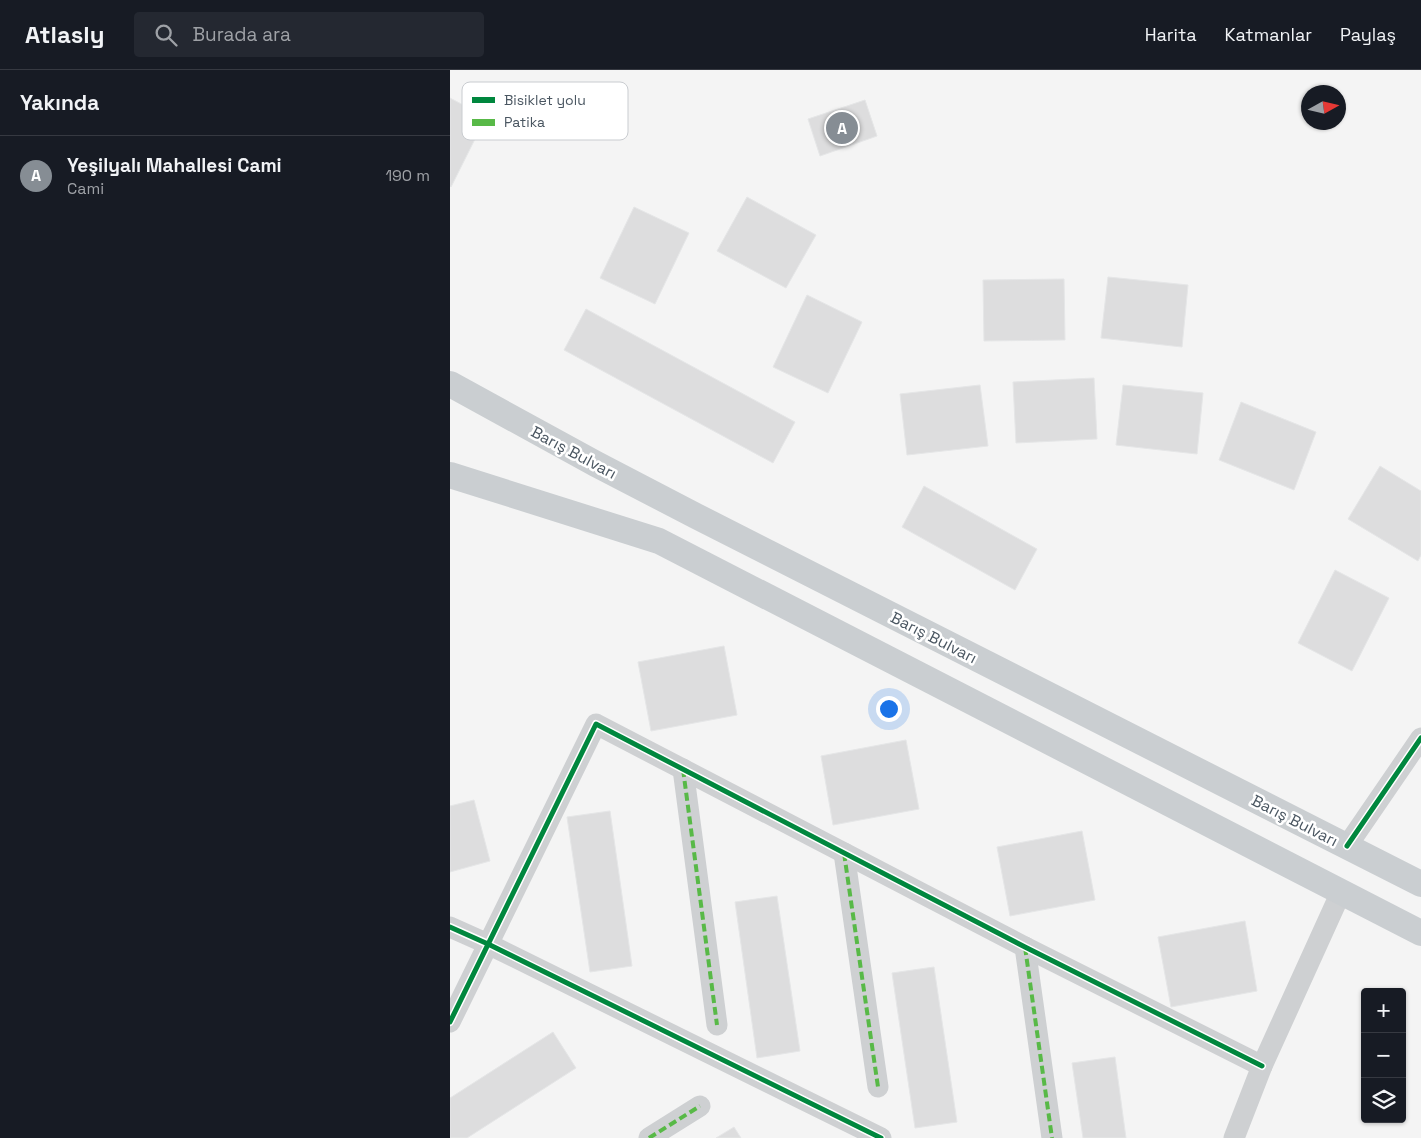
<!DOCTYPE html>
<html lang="tr">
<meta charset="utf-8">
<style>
:root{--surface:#171b24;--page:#242831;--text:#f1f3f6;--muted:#9ea1a6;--line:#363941;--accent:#868d94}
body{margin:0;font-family:"Space Grotesk",sans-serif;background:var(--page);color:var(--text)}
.controls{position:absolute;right:15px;bottom:15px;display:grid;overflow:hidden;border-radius:5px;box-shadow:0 1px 4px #0004}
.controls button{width:45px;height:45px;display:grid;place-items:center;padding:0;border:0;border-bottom:1px solid var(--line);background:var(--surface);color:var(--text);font:25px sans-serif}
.compass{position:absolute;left:851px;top:15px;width:45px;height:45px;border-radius:50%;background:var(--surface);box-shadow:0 1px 4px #0004;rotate:82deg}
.you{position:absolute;left:438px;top:638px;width:18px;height:18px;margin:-12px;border:4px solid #fff;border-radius:50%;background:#1a73e8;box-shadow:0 0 0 8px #1a73e833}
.badge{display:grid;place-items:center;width:32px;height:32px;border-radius:50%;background:var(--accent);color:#fff;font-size:16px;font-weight:700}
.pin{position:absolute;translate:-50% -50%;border:2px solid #fff;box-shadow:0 1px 5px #0006}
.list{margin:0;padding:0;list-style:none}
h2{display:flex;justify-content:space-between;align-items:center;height:65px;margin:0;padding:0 20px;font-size:21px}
h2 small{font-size:16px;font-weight:400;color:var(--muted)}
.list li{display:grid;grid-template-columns:32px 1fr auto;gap:15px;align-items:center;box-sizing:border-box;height:80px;padding:0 20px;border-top:1px solid var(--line)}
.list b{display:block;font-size:19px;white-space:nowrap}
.list p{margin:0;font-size:16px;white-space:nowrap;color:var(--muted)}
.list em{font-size:16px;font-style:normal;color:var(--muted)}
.icon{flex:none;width:28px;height:28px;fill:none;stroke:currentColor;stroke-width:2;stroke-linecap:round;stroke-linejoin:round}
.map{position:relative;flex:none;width:971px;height:1068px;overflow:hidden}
header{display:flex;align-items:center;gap:30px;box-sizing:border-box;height:70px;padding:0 25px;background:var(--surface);border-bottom:1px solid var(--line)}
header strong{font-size:24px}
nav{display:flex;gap:28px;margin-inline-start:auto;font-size:18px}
.search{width:350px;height:45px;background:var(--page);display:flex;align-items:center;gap:12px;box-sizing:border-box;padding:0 18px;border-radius:5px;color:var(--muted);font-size:19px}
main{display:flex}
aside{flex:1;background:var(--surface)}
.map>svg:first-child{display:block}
.building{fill:#ddddde;stroke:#e5e6e7}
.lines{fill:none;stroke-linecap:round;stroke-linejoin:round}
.minor{stroke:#ced0d2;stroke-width:21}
.major{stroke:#caced1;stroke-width:26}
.quiet{stroke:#58b947;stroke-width:4;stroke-dasharray:8 4;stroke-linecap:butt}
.cycleway-casing{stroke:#fff;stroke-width:8}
.cycleway{stroke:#00873e;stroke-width:5}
.labels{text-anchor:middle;stroke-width:5;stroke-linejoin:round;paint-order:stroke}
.street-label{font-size:16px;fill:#4a5661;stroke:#fff}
.key{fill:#fff;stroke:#c9ccd0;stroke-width:1}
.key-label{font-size:14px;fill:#4a5661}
</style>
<header>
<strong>Atlasly</strong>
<div class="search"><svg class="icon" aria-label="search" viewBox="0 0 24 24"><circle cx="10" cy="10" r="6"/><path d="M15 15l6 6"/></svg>Burada ara</div>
<nav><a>Harita</a><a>Katmanlar</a><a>Paylaş</a></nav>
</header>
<main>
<aside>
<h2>Yakında<small></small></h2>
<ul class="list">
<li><span class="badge">A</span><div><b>Yeşilyalı Mahallesi Cami</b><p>Cami</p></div><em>190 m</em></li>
</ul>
</aside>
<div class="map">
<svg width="971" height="1068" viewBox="0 0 971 1068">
<rect width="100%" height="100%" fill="#f4f4f4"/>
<g class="building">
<path d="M0,28L36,47L1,117L0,116Z"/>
<path d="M415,30L427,66L370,86L358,49Z"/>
<path d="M297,127L366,165L336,218L267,181Z"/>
<path d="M184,137L239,163L205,234L150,208Z"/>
<path d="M658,207L738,215L732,277L651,268Z"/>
<path d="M614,209L615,270L534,271L533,210Z"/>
<path d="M357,225L412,252L378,323L323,297Z"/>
<path d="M136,239L345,352L323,393L114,280Z"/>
<path d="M644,308L647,369L566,373L563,312Z"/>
<path d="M530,315L538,376L457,385L450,324Z"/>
<path d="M673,315L753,323L747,384L666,375Z"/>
<path d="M791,332L866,362L844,420L769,390Z"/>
<path d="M930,396L971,421V485L968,491L898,449Z"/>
<path d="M474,416L587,479L565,520L452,457Z"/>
<path d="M885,500L939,528L902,601L848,573Z"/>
<path d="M274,576L287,645L201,661L188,592Z"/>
<path d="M456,670L469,739L383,755L371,686Z"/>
<path d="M24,730L40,791L0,802V736Z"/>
<path d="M160,741L182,896L140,902L117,747Z"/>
<path d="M632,761L645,830L560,846L547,777Z"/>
<path d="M327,826L350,981L307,988L285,832Z"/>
<path d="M795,851L807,921L721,937L708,867Z"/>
<path d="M484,897L507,1052L465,1058L442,903Z"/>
<path d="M103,962L126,998L17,1068H0V1028Z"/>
<path d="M665,987L676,1068H633L622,993Z"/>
<path d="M284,1057L291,1068H266Z"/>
</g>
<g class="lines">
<g class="minor">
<path d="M233,699L267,955"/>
<path d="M897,776L971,668"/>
<path d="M394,783L428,1017"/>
<path d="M0,857L38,874L431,1068"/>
<path d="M575,877L602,1068"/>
<path d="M0,952L146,654L575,877L812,996"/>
<path d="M199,1068L250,1036"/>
<path d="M784,1068L812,996L891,822"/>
</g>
<g class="major">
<path d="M0,314L146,394L246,446L971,814"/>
<path d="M0,405L209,471L971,863"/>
</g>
<g class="quiet">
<path d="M233,699L267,955"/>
<path d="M394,783L428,1017"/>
<path d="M575,877L602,1068"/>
<path d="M199,1068L250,1036"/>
</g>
<defs>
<g id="cycleway">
<path d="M897,776L971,668"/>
<path d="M0,857L38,874L431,1068"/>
<path d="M0,952L146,654L575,877L812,996"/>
</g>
</defs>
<use href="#cycleway" class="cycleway-casing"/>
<use href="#cycleway" class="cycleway"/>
</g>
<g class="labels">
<g class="street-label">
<text transform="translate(124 382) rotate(28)" y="6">Barış Bulvarı</text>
<text transform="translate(484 567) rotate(27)" y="6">Barış Bulvarı</text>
<text transform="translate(845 750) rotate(27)" y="6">Barış Bulvarı</text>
</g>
</g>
<rect x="12" y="12" width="166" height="58" rx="8" class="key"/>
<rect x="22" y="27" width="23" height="6" fill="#00873e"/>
<rect x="22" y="49" width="23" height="7" fill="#58b947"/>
<g class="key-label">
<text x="54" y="35">Bisiklet yolu</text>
<text x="54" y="57">Patika</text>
</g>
</svg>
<div class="controls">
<button>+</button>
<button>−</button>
<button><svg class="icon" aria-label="layers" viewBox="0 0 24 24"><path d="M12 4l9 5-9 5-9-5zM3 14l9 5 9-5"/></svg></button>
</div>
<svg class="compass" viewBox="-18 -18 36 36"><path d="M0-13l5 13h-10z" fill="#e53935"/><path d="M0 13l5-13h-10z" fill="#9ea1a6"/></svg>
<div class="you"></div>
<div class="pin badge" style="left:392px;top:58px">A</div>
</div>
</main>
